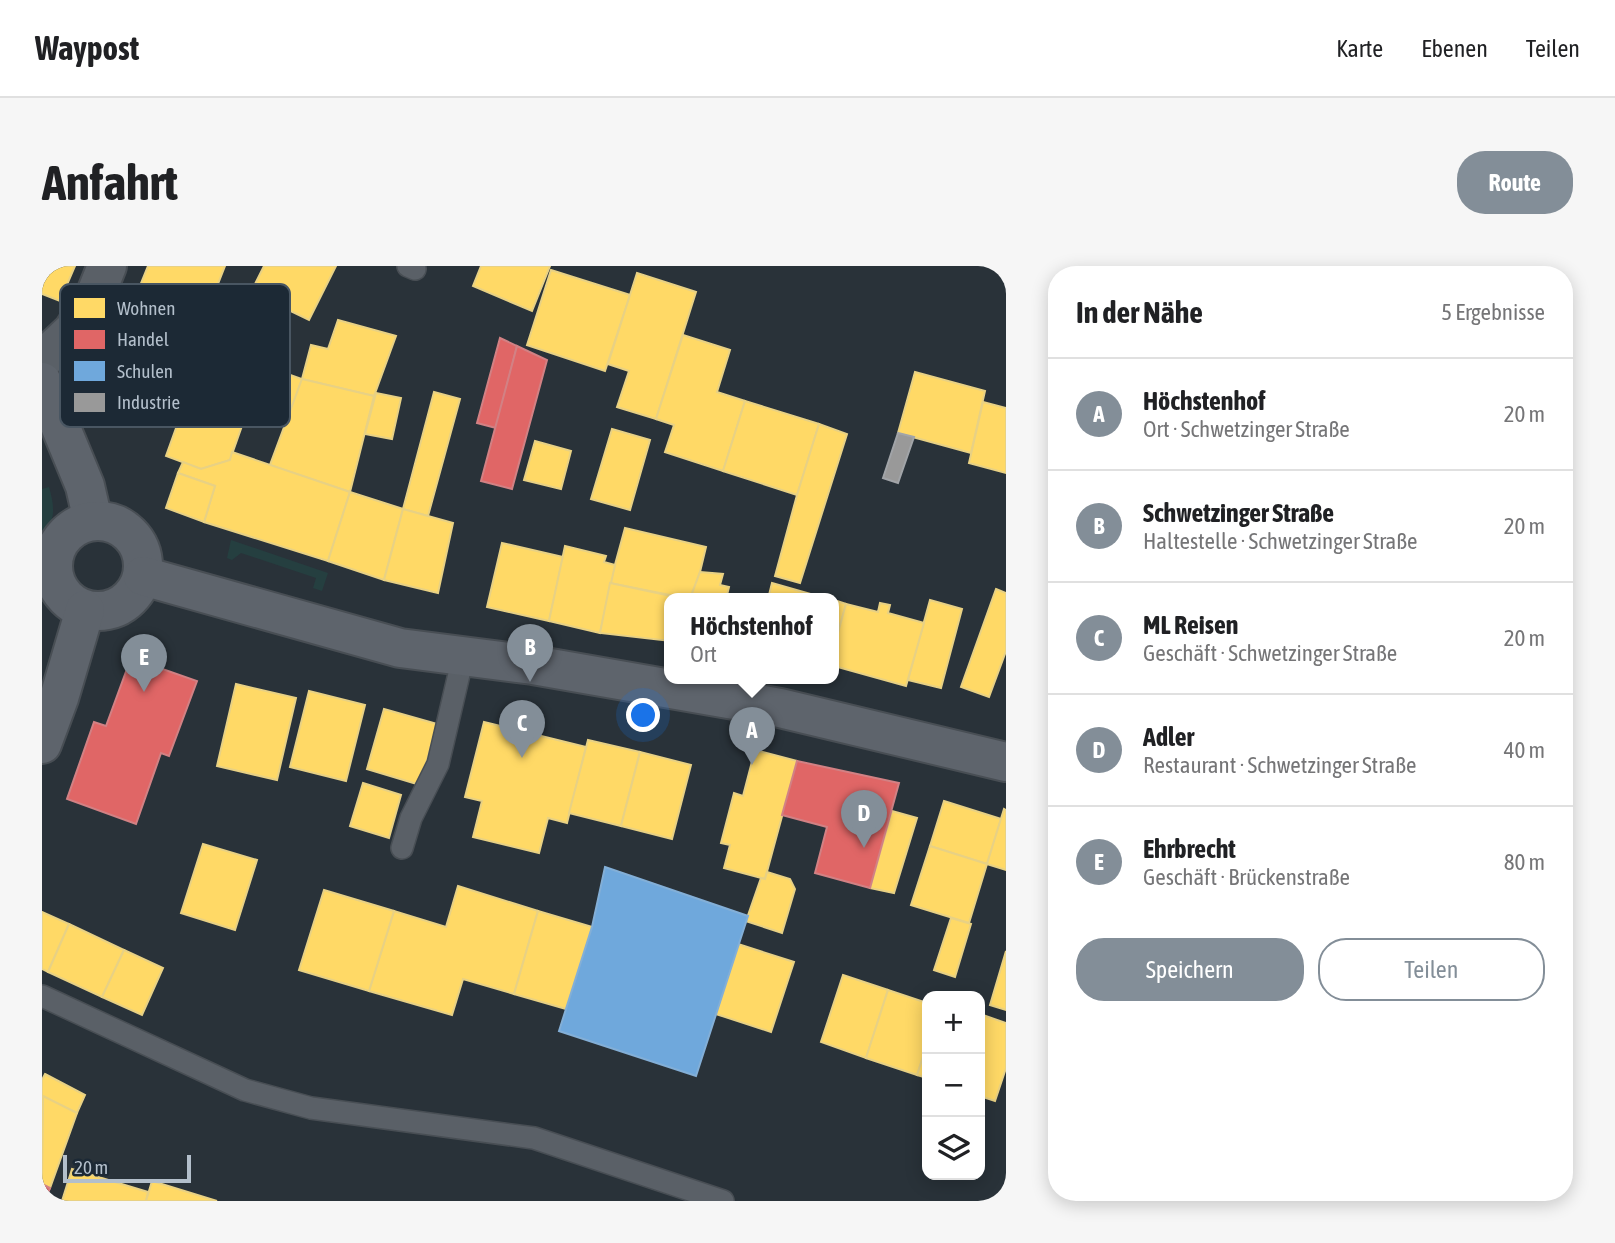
<!DOCTYPE html>
<html lang="de">
<meta charset="utf-8">
<style>
:root{--surface:#fff;--page:#f6f6f6;--text:#202124;--muted:#757577;--line:#e0e0e0;--accent:#838e98}
body{margin:0;font-family:"Asap Condensed",sans-serif;background:var(--page);color:var(--text)}
.controls{position:absolute;right:21px;bottom:21px;display:grid;overflow:hidden;border-radius:14px;box-shadow:0 4px 18px #0003}
.controls button{width:63px;height:63px;display:grid;place-items:center;padding:0;border:0;border-bottom:2px solid var(--line);background:var(--surface);color:var(--text);font:35px sans-serif}
.scale{position:absolute;left:21px;bottom:18px;width:128px;box-sizing:border-box;padding-left:7px;border:4px solid #b3bfcb;border-top:0;font-size:19px;line-height:24px;white-space:nowrap;color:#b3bfcb;-webkit-text-stroke:5px #1c2935;paint-order:stroke}
.you{position:absolute;left:602px;top:450px;width:24px;height:24px;margin:-18px;border:5px solid #fff;border-radius:50%;background:#1a73e8;box-shadow:0 0 0 10px #1a73e833}
.badge{display:grid;place-items:center;width:46px;height:46px;border-radius:50%;background:var(--accent);color:#fff;font-size:23px;font-weight:700}
.pin{position:absolute;translate:-50% -58px;filter:drop-shadow(0 2px 4px #0008)}
.pin::after{content:'';position:absolute;top:37px;width:24px;height:21px;background:inherit;clip-path:polygon(0 0,100% 0,50% 100%)}
.popup{position:absolute;left:622px;top:327px;width:175px;height:91px;box-sizing:border-box;display:grid;place-content:center;border-radius:14px;background:var(--surface);filter:drop-shadow(0 2px 5px #0005);font-size:23px;white-space:nowrap;color:var(--muted)}
.popup b{font-size:26px;color:var(--text)}
.popup::after{content:'';position:absolute;left:50%;top:100%;margin-left:-14px;border:14px solid transparent;border-top-color:var(--surface)}
.list{margin:0;padding:0;list-style:none}
h2{display:flex;justify-content:space-between;align-items:center;height:91px;margin:0;padding:0 28px;font-size:30px}
h2 small{font-size:23px;font-weight:400;color:var(--muted)}
.list li{display:grid;grid-template-columns:46px 1fr auto;gap:21px;align-items:center;box-sizing:border-box;height:112px;padding:0 28px;border-top:2px solid var(--line)}
.list b{display:block;font-size:26px;white-space:nowrap}
.list p{margin:0;font-size:23px;white-space:nowrap;color:var(--muted)}
.list em{font-size:23px;font-style:normal;color:var(--muted)}
.actions{display:flex;gap:14px;padding:21px 28px}
.actions a{flex:1;padding:16px 0;border:2px solid var(--accent);border-radius:28px;text-align:center;font-size:24px;color:var(--accent)}
.actions .main{background:var(--accent);color:#fff}
.icon{flex:none;width:38px;height:38px;fill:none;stroke:currentColor;stroke-width:2;stroke-linecap:round;stroke-linejoin:round}
.map{position:relative;flex:none;width:964px;height:935px;overflow:hidden;border-radius:28px}
header{display:flex;align-items:center;gap:42px;box-sizing:border-box;height:98px;padding:0 35px;background:var(--surface);border-bottom:2px solid var(--line)}
header strong{font-size:33px}
nav{display:flex;gap:38px;margin-inline-start:auto;font-size:24px}
.intro{display:flex;align-items:center;justify-content:space-between;box-sizing:border-box;height:168px;padding:0 42px}
h1{margin:0;font-size:49px}
.button{padding:18px 32px;border-radius:28px;background:var(--accent);color:#fff;font-size:24px;font-weight:700}
main{display:flex;gap:42px;padding:0 42px}
aside{flex:1;background:var(--surface);border-radius:28px;box-shadow:0 4px 18px #0003}
.map>svg:first-child{display:block}
.green{fill:#253f40}
.homes{fill:#ffd966;stroke:#e8d184;stroke-width:2}
.shops{fill:#e06666;stroke:#d28184;stroke-width:2}
.schools{fill:#6fa8dc;stroke:#83afd7;stroke-width:2}
.industry{fill:#999;stroke:#a1a4a8;stroke-width:2}
.lines{fill:none;stroke-linecap:round;stroke-linejoin:round}
.lane-casing{stroke:#484e54;stroke-width:24}
.street-casing{stroke:#484e54;stroke-width:42}
.secondary-casing{stroke:#484e54;stroke-width:42}
.lane{stroke:#5a6067;stroke-width:21}
.street{stroke:#5a6067;stroke-width:38}
.secondary{stroke:#5e646c;stroke-width:38}
.key{fill:#1c2935;stroke:#495662;stroke-width:2}
.key-label{font-size:19px;fill:#b3bfcb}
</style>
<header>
<strong>Waypost</strong>
<nav><a>Karte</a><a>Ebenen</a><a>Teilen</a></nav>
</header>
<div class="intro"><h1>Anfahrt</h1><a class="button">Route</a></div>
<main>
<div class="map">
<svg width="964" height="935" viewBox="0 0 964 935">
<rect width="100%" height="100%" fill="#293239"/>
<g class="green">
<path d="M7,221C12,238 15,256 0,268V223Z"/>
<path d="M189,274L286,307L280,325L271,322L274,312L199,287L190,294L185,292Z"/>
</g>
<g class="homes">
<path d="M0,0H33L18,35L0,28Z"/>
<path d="M106,0H183L154,74L87,47Z"/>
<path d="M222,0H294L267,54L209,26Z"/>
<path d="M439,0H508L490,45L431,20Z"/>
<path d="M509,4L588,29L563,105L485,79Z"/>
<path d="M595,7L654,26L614,153L575,141L587,105L566,98Z"/>
<path d="M87,47L154,74L125,146L58,119Z"/>
<path d="M296,54L354,70L332,130L260,113L269,79L286,83Z"/>
<path d="M641,69L688,84L675,126L703,135L681,205L623,186L632,159L614,153Z"/>
<path d="M164,79L260,113L246,154L207,140L188,194L159,203L124,190Z"/>
<path d="M873,106L943,125L929,187L856,167Z"/>
<path d="M260,113L332,130L308,226L228,199Z"/>
<path d="M392,126L418,133L386,250L361,243Z"/>
<path d="M334,127L359,132L350,173L323,168Z"/>
<path d="M703,135L777,158L755,229L681,205Z"/>
<path d="M941,136L964,142V207L927,197Z"/>
<path d="M777,158L805,168L758,317L733,310L755,229Z"/>
<path d="M570,163L608,174L588,244L549,233Z"/>
<path d="M493,175L529,185L519,223L482,214Z"/>
<path d="M190,186L308,226L286,295L162,256L173,220L136,207L141,196L159,203L188,194Z"/>
<path d="M136,207L173,220L162,256L124,242Z"/>
<path d="M308,226L361,243L342,314L286,295Z"/>
<path d="M361,243L411,257L396,327L342,314Z"/>
<path d="M583,262L664,281L658,306L648,333L568,317Z"/>
<path d="M460,277L521,291L507,355L445,341Z"/>
<path d="M523,280L564,290L562,296L573,299L558,367L507,355Z"/>
<path d="M658,306L681,308L678,319L687,321L684,333H648Z"/>
<path d="M568,317L643,333H628V375L558,367Z"/>
<path d="M730,317L786,333H726Z"/>
<path d="M954,323L964,327V385L947,431L919,421Z"/>
<path d="M792,334L804,338L792,381Z"/>
<path d="M888,334L920,343L899,422L866,414Z"/>
<path d="M838,337L848,339L846,347L882,357L864,420L792,400V381L804,338L836,346Z"/>
<path d="M194,418L254,432L235,514L175,500Z"/>
<path d="M267,425L323,439L304,515L248,501Z"/>
<path d="M342,443L395,458L378,519L325,503Z"/>
<path d="M442,456L544,481L525,557L506,552L497,587L431,571L440,535L423,531Z"/>
<path d="M546,474L598,486L579,560L527,547Z"/>
<path d="M713,484L755,495L723,613L682,602L688,579L679,577L692,527L701,530Z"/>
<path d="M598,486L649,499L630,573L579,560Z"/>
<path d="M321,517L359,529L347,572L308,560Z"/>
<path d="M902,535L959,553L945,598L888,580Z"/>
<path d="M962,543L964,544V604L945,598Z"/>
<path d="M850,545L875,552L852,627L828,622Z"/>
<path d="M161,578L215,594L193,664L139,647Z"/>
<path d="M888,580L945,598L927,657L869,639Z"/>
<path d="M725,606L748,613L753,623L740,667L704,655L719,612L723,613Z"/>
<path d="M416,620L496,645L472,728L421,713L410,749L327,725L352,645L404,661Z"/>
<path d="M282,624L352,645L327,725L257,704Z"/>
<path d="M496,645L550,661L524,743L472,728Z"/>
<path d="M0,646L27,658L6,706L0,703Z"/>
<path d="M909,652L929,658L913,711L892,704Z"/>
<path d="M27,658L82,684L60,731L6,706Z"/>
<path d="M696,678L752,696L729,766L674,748Z"/>
<path d="M82,684L121,702L100,749L60,731Z"/>
<path d="M964,685V744L948,739Z"/>
<path d="M801,709L846,724L824,792L779,776Z"/>
<path d="M846,724L885,737V779L875,809L824,792Z"/>
<path d="M938,748L964,757V802L953,835L938,830Z"/>
<path d="M885,779V812L875,809Z"/>
<path d="M3,808L43,829L35,847L0,830V814Z"/>
<path d="M1,830L35,847L8,922L0,918Z"/>
<path d="M30,903L106,926L104,935H20Z"/>
<path d="M110,915L175,935H104Z"/>
</g>
<g class="shops">
<path d="M458,72L475,80L454,162L435,157Z"/>
<path d="M475,80L505,94L470,223L439,215Z"/>
<path d="M89,392L155,415L127,490L119,487L94,558L25,533L52,456L64,460Z"/>
<path d="M755,495L857,517L828,622L773,607L785,561L740,549Z"/>
<path d="M0,918L8,922L3,935H0Z"/>
</g>
<path class="schools" d="M563,601L706,650L654,810L517,765L550,661Z"/>
<path class="industry" d="M856,167L872,171L856,217L841,212Z"/>
<g class="lines">
<defs>
<g id="lane">
<path d="M366,0L373,3"/>
<path d="M360,582L369,552L396,498L421,391"/>
<path d="M0,730L203,824L269,842L492,872L681,935"/>
</g>
<g id="street">
<path d="M0,94L31,65L53,30L65,0"/>
<path d="M0,298L11,299"/>
</g>
<g id="secondary">
<path d="M0,116L43,220L51,255"/>
<circle cx="56" cy="300" r="45"/>
<path d="M101,310L358,382L491,399L738,442L964,496"/>
<path d="M0,478L17,432L43,344"/>
</g>
</defs>
<use href="#lane" class="lane-casing"/>
<use href="#street" class="street-casing"/>
<use href="#secondary" class="secondary-casing"/>
<use href="#lane" class="lane"/>
<use href="#street" class="street"/>
<use href="#secondary" class="secondary"/>
</g>
<rect x="18" y="18" width="230" height="143" rx="10" class="key"/>
<rect x="32" y="32" width="31" height="20" fill="#ffd966"/>
<rect x="32" y="64" width="31" height="19" fill="#e06666"/>
<rect x="32" y="95" width="31" height="20" fill="#6fa8dc"/>
<rect x="32" y="127" width="31" height="19" fill="#999"/>
<g class="key-label">
<text x="75" y="49">Wohnen</text>
<text x="75" y="80">Handel</text>
<text x="75" y="112">Schulen</text>
<text x="75" y="143">Industrie</text>
</g>
</svg>
<div class="controls">
<button>+</button>
<button>−</button>
<button><svg class="icon" aria-label="layers" viewBox="0 0 24 24"><path d="M12 4l9 5-9 5-9-5zM3 14l9 5 9-5"/></svg></button>
</div>
<div class="scale">20 m</div>
<div class="you"></div>
<div class="pin badge" style="left:710px;top:499px">A</div>
<div class="popup"><b>Höchstenhof</b>Ort</div>
<div class="pin badge" style="left:488px;top:416px">B</div>
<div class="pin badge" style="left:480px;top:492px">C</div>
<div class="pin badge" style="left:822px;top:582px">D</div>
<div class="pin badge" style="left:102px;top:426px">E</div>
</div>
<aside>
<h2>In der Nähe<small>5 Ergebnisse</small></h2>
<ul class="list">
<li><span class="badge">A</span><div><b>Höchstenhof</b><p>Ort · Schwetzinger Straße</p></div><em>20 m</em></li>
<li><span class="badge">B</span><div><b>Schwetzinger Straße</b><p>Haltestelle · Schwetzinger Straße</p></div><em>20 m</em></li>
<li><span class="badge">C</span><div><b>ML Reisen</b><p>Geschäft · Schwetzinger Straße</p></div><em>20 m</em></li>
<li><span class="badge">D</span><div><b>Adler</b><p>Restaurant · Schwetzinger Straße</p></div><em>40 m</em></li>
<li><span class="badge">E</span><div><b>Ehrbrecht</b><p>Geschäft · Brückenstraße</p></div><em>80 m</em></li>
</ul>
<div class="actions"><a class="main">Speichern</a><a>Teilen</a></div>
</aside>
</main>
